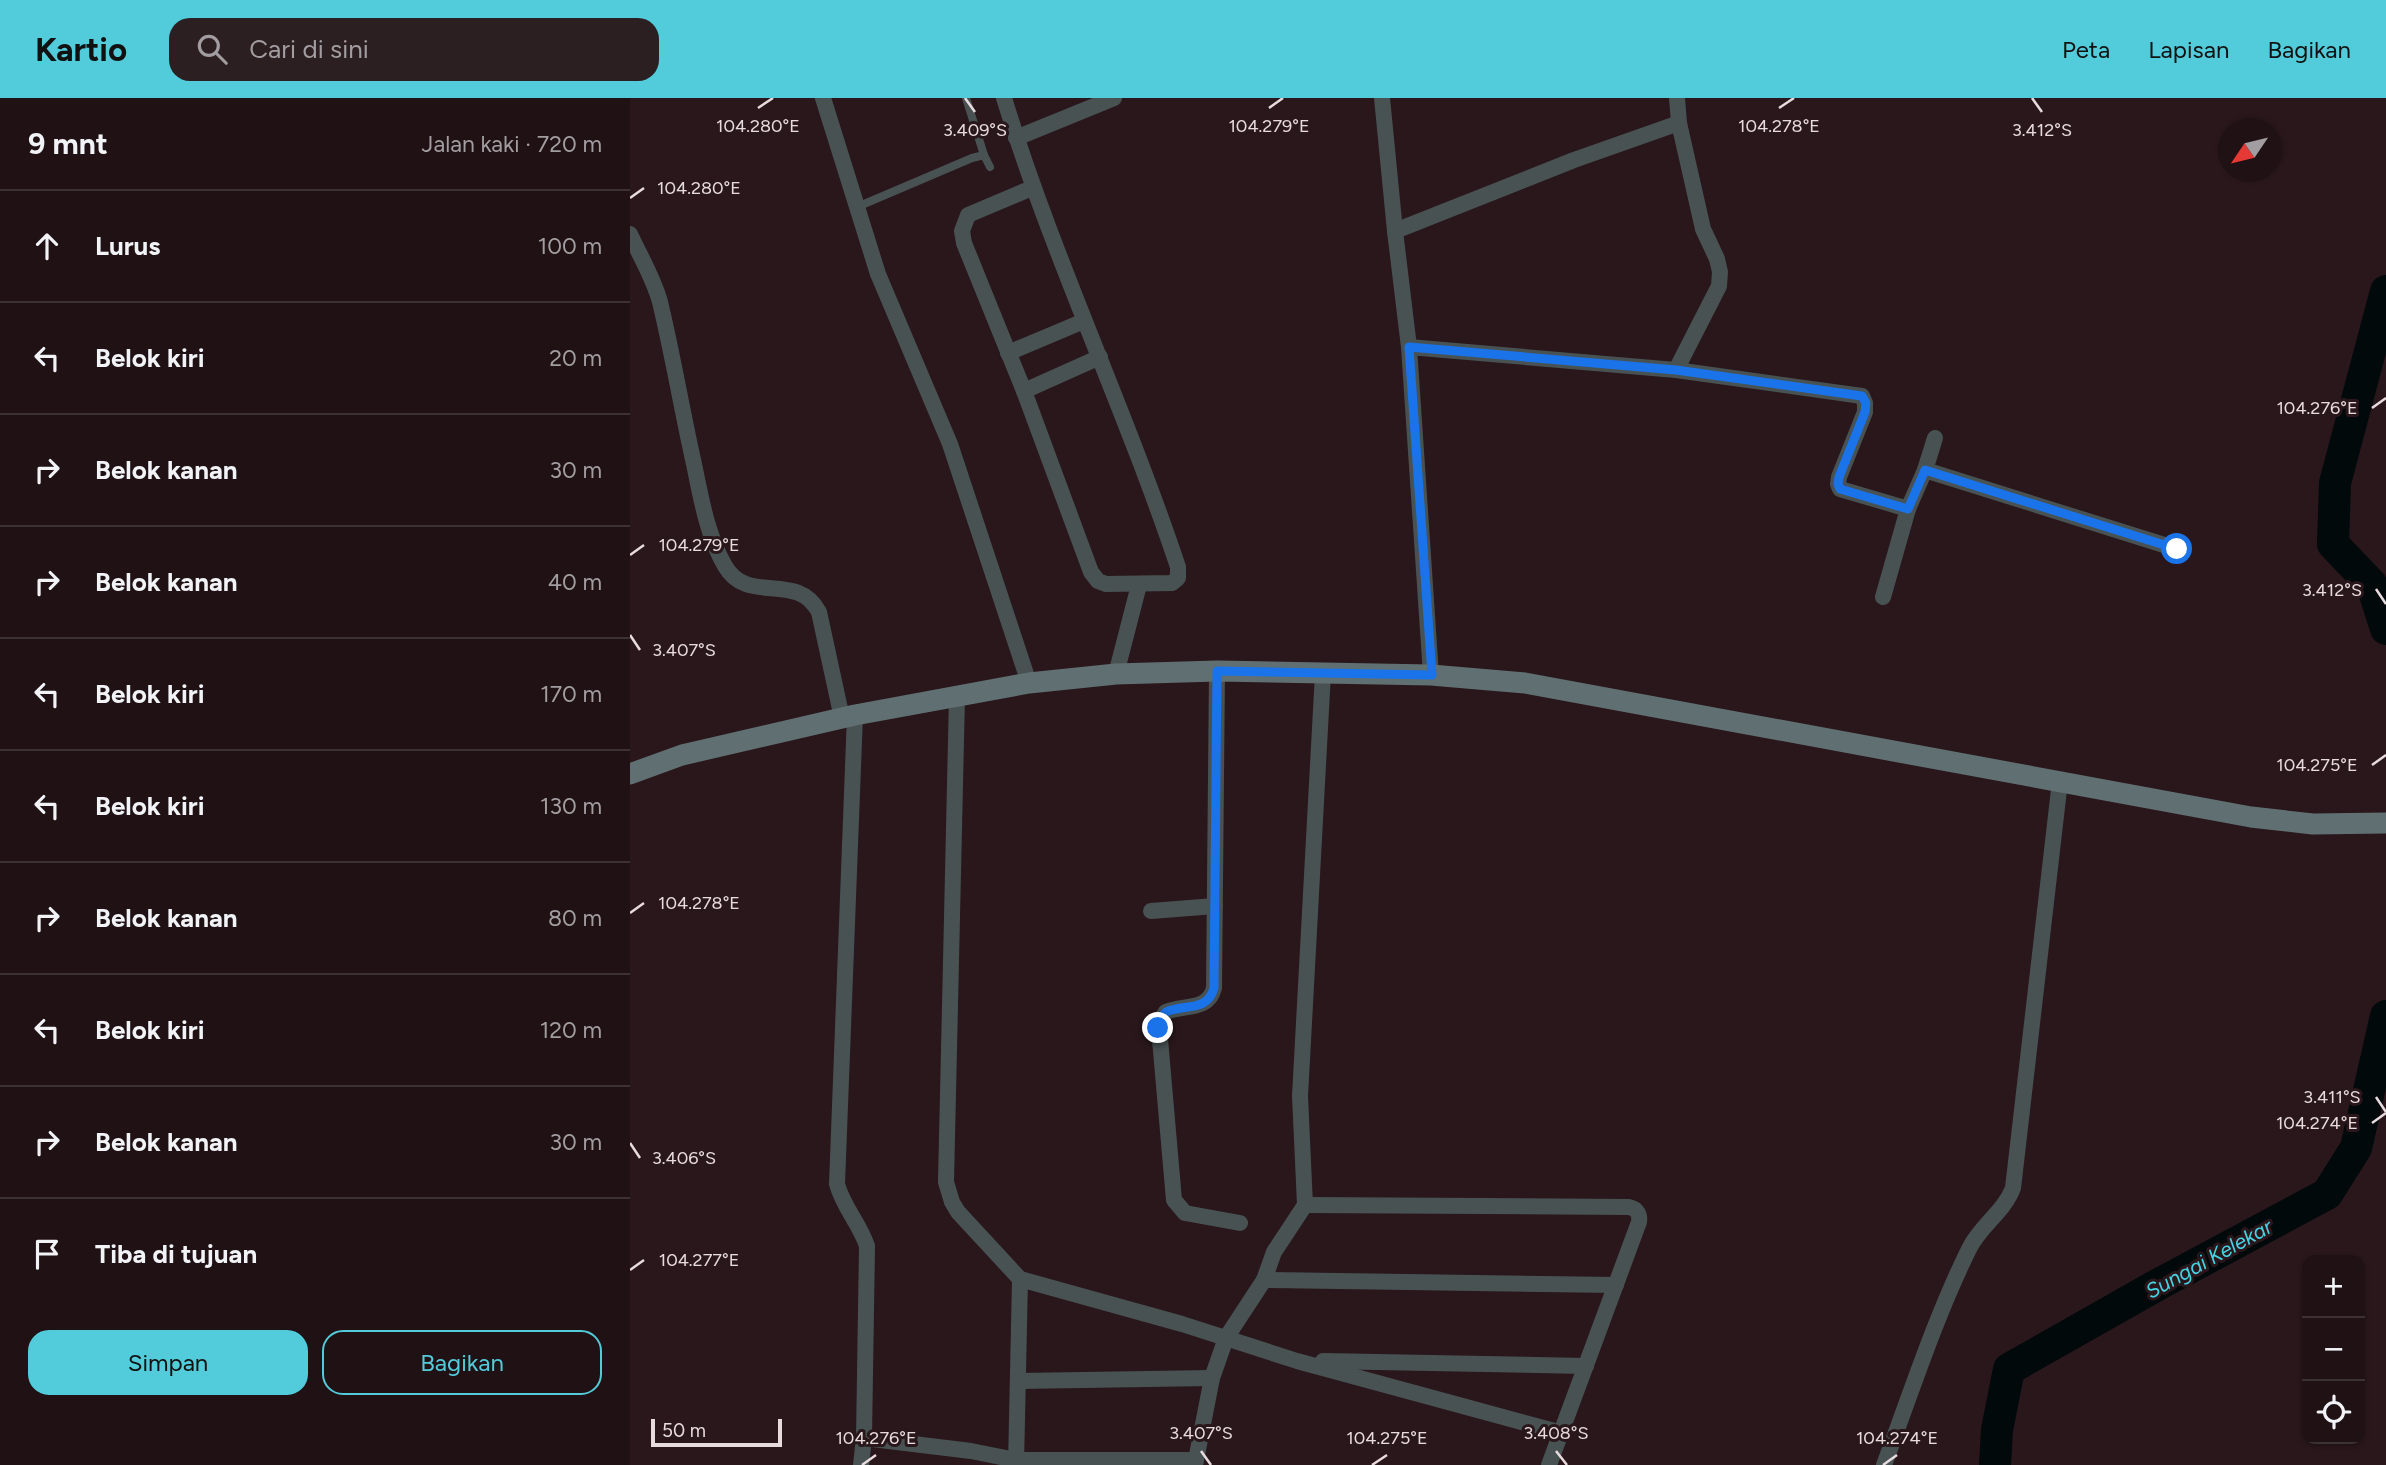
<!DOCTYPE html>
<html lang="id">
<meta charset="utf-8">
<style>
:root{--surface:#1f1114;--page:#2c1f22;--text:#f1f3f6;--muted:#a19da0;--line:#3c3134;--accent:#52cbda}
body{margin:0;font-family:Figtree,sans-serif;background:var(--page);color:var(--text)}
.controls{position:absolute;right:21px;bottom:21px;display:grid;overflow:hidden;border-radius:14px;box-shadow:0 2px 5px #0004}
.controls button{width:63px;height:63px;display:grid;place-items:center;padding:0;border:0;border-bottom:2px solid var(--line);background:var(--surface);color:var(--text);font:35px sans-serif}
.compass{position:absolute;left:1588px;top:21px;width:63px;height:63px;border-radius:50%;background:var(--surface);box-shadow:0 2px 5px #0004;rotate:235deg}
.scale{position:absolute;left:21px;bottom:18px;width:131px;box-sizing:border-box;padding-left:7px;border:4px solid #e8dbdd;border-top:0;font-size:19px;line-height:24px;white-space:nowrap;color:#e8dbdd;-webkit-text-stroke:5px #29171b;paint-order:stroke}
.stop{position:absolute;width:21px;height:21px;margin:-16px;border:5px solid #1a73e8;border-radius:50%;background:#fff}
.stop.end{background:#1a73e8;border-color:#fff;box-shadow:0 2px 7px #0008}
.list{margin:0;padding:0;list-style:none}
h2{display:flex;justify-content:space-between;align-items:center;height:91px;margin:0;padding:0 28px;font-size:30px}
h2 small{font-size:23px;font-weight:400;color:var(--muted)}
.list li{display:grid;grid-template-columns:46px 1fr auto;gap:21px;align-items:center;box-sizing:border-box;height:112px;padding:0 28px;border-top:2px solid var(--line)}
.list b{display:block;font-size:26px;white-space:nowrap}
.list em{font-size:23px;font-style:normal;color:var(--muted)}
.actions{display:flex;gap:14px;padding:21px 28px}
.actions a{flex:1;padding:16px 0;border:2px solid var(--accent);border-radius:21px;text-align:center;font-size:24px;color:var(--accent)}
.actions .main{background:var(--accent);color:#111}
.icon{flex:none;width:38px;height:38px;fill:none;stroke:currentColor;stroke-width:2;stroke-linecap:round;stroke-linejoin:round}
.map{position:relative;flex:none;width:1756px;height:1367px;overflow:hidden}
header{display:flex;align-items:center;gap:42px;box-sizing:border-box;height:98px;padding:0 35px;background:var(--accent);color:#111}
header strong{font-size:33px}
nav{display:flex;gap:38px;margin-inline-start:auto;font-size:24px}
.search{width:490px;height:63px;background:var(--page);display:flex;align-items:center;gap:18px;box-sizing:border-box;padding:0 24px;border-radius:21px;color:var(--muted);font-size:26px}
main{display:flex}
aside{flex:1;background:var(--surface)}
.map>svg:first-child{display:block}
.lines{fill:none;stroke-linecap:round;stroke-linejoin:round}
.river{stroke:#01090b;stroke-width:32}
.lane{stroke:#485253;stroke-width:8}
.street{stroke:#485253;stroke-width:16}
.secondary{stroke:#607072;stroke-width:21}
.route{stroke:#1a73e8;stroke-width:9}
.ticks{fill:none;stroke:#e8dbdd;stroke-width:2.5}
.labels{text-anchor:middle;stroke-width:6;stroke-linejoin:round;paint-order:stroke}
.water-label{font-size:21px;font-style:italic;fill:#46d4e5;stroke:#29171b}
.ticks-label{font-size:18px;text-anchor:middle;fill:#e8dbdd;stroke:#29171b;stroke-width:6;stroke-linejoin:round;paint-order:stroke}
</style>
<header>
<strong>Kartio</strong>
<div class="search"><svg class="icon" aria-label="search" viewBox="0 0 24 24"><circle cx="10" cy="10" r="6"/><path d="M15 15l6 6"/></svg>Cari di sini</div>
<nav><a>Peta</a><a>Lapisan</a><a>Bagikan</a></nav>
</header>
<main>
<aside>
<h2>9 mnt<small>Jalan kaki · 720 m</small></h2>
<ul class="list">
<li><svg class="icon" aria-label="ahead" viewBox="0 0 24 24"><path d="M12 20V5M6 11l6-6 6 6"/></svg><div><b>Lurus</b></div><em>100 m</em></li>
<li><svg class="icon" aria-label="left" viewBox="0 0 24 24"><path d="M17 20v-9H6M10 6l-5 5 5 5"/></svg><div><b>Belok kiri</b></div><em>20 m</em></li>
<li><svg class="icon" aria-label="right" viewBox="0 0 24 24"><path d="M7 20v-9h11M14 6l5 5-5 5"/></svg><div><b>Belok kanan</b></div><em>30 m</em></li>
<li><svg class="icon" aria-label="right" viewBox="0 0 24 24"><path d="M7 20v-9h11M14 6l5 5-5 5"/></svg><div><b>Belok kanan</b></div><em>40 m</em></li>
<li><svg class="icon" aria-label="left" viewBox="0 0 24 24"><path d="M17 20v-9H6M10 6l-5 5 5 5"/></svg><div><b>Belok kiri</b></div><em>170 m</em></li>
<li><svg class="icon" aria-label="left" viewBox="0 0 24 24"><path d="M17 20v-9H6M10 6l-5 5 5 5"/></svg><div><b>Belok kiri</b></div><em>130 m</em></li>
<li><svg class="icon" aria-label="right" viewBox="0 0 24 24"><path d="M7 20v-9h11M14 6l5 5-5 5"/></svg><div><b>Belok kanan</b></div><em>80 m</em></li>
<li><svg class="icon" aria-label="left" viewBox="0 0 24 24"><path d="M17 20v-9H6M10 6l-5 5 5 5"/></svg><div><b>Belok kiri</b></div><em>120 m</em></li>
<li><svg class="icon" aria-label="right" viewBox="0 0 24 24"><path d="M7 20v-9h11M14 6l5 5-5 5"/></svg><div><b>Belok kanan</b></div><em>30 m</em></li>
<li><svg class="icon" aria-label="arrive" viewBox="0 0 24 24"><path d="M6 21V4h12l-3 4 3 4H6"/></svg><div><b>Tiba di tujuan</b></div></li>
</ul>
<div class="actions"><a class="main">Simpan</a><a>Bagikan</a></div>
</aside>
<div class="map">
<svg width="1756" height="1367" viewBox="0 0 1756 1367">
<rect width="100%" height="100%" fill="#29171b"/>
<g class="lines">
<g class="river">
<path d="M1756,193L1705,385L1703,446L1742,487L1756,531"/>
<path d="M1365,1367L1367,1332L1379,1271L1529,1186L1697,1096L1726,1050L1756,918"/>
</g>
<g class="lane">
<path d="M336,0L354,57"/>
<path d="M227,109L342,60L354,57L360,69"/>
</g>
<g class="street">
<path d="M193,0L248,176L320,346L399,585"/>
<path d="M374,0C423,160 495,310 548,469V480L542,485L476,486L468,483L461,474L394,293L334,145L332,133L338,117L402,90"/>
<path d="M752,0L765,133L779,249L801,577"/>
<path d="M386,40L484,0"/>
<path d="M765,133L944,62L1049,25"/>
<path d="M0,136C10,158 24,181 30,204C43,258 52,313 64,366C71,400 77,437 95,468C118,508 166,472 189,514L212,620"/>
<path d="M779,249L1046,272L1232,298L1235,305V314L1209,379L1208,386L1210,391L1278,411L1295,372L1547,451"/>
<path d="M378,255L454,223"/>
<path d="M1046,272L1089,188L1090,174L1087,161L1073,131L1049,25L1047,0"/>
<path d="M394,293L470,259"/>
<path d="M1295,372L1305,340"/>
<path d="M1253,499L1278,411"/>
<path d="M587,573L584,890C578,914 553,906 536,914L531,921L529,930L544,1102L555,1115L610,1125"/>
<path d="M486,576L509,487"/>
<path d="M327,598L316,1084L322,1104L328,1114L390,1181L386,1367"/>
<path d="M225,617L207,1086C213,1109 230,1126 237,1148L234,1340L231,1367"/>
<path d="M521,813L585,808"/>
<path d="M675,1107L999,1109C1008,1111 1010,1117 1009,1124L919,1367"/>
<path d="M390,1181L552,1226L667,1263L932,1335"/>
<path d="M634,1182L986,1187"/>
<path d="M693,1263L956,1268"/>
<path d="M388,1283L582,1280"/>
<path d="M234,1340L341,1353L386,1362H566"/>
<path d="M565,1367L582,1280L596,1240L634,1182L644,1154L675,1107L670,998L693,575"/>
<path d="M1254,1367C1281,1295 1305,1220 1339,1151C1350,1128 1374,1114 1383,1090L1430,683"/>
</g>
<path class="secondary" d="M0,676L52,657L225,617L399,585L486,576L587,573L801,577L895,585L1621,719L1683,726L1756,725"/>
</g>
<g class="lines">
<path class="route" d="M528,930L530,921L536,914C553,906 578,914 584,890L587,573L802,577L779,249L1046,272L1232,298L1236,305L1235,314L1209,379L1208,386L1210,391L1278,411L1295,372L1547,451"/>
</g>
<path class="ticks" d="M335,0L345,14M1402,0L1412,14M128,10L143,0M639,10L653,0M1149,10L1164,0M0,100L14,90M1742,310L1756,300M0,457L14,447M1746,491L1756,506M0,537L10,552M1742,667L1756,657M0,815L14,805M1746,999L1756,1014M1742,1025L1756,1015M0,1045L10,1060M0,1172L14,1162M571,1353L581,1367M926,1353L937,1367M232,1367L246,1357M742,1367L757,1357M1253,1367L1267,1357"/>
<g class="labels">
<g class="water-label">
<text transform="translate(1579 1161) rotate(-29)" y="7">Sungai Kelekar</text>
</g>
</g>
<g class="ticks-label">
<text x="128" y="34">104.280°E</text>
<text x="639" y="34">104.279°E</text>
<text x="1149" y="34">104.278°E</text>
<text x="345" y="38">3.409°S</text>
<text x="1412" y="38">3.412°S</text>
<text x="69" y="96">104.280°E</text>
<text x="1687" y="316">104.276°E</text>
<text x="69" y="453">104.279°E</text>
<text x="1702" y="498">3.412°S</text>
<text x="54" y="558">3.407°S</text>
<text x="1687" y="673">104.275°E</text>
<text x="69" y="811">104.278°E</text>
<text x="1702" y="1005">3.411°S</text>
<text x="1687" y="1031">104.274°E</text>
<text x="54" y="1066">3.406°S</text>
<text x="69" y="1168">104.277°E</text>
<text x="571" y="1341">3.407°S</text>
<text x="926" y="1341">3.408°S</text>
<text x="246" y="1346">104.276°E</text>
<text x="757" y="1346">104.275°E</text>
<text x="1267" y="1346">104.274°E</text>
</g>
</svg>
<div class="controls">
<button>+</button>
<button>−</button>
<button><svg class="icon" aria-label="locate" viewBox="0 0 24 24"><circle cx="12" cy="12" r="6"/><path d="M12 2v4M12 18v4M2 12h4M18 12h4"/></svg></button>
</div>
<svg class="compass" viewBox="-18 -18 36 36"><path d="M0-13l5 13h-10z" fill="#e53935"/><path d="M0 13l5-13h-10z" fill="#a19da0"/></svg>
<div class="scale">50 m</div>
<div class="stop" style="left:1547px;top:451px"></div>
<div class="stop end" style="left:528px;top:930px"></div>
</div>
</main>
